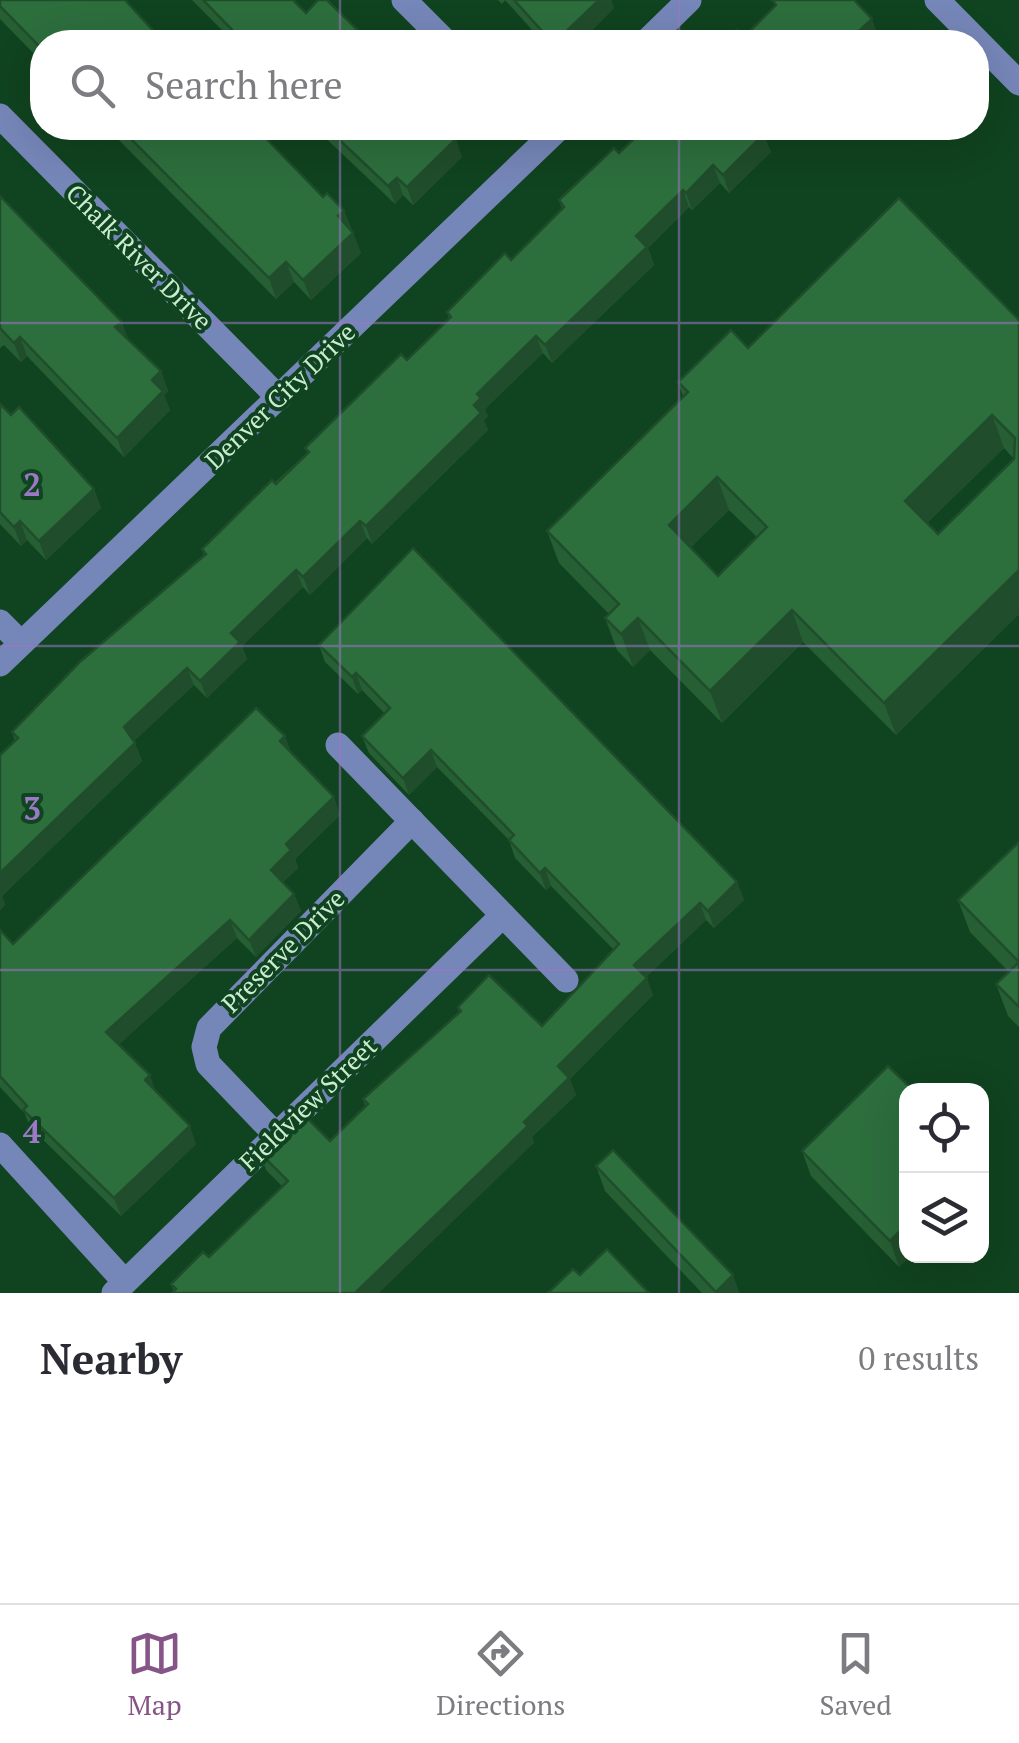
<!DOCTYPE html>
<style>
:root{--surface:#fff;--page:#f7f7f7;--text:#2b2b33;--muted:#7c7c81;--line:#e1e1e2;--accent:#865587}
body{margin:0;font-family:"PT Serif",serif;background:var(--page);color:var(--text)}
.controls{position:absolute;right:30px;bottom:30px;display:grid;overflow:hidden;border-radius:20px;box-shadow:0 10px 40px #0002}
.controls button{width:90px;height:90px;display:grid;place-items:center;padding:0;border:0;border-bottom:2px solid var(--line);background:var(--surface);color:var(--text);font:50px sans-serif}
.list{margin:0;padding:0;list-style:none}
h2{display:flex;justify-content:space-between;align-items:center;height:130px;margin:0;padding:0 40px;font-size:42px}
h2 small{font-size:32px;font-weight:400;color:var(--muted)}
.icon{flex:none;width:55px;height:55px;fill:none;stroke:currentColor;stroke-width:2;stroke-linecap:round;stroke-linejoin:round}
.map{position:relative;flex:none;width:1019px;height:1293px;overflow:hidden}
.search{position:absolute;background:var(--surface);box-shadow:0 10px 40px #0002;left:30px;right:30px;top:30px;height:110px;display:flex;align-items:center;gap:25px;box-sizing:border-box;padding:0 35px;border-radius:40px;color:var(--muted);font-size:38px}
.sheet{height:310px;background:var(--surface)}
nav{display:flex;justify-content:space-around;align-items:center;box-sizing:border-box;height:140px;border-top:2px solid var(--line);background:var(--surface);font-size:28px;color:var(--muted)}
nav a{display:grid;justify-items:center;gap:5px}
nav .on{color:var(--accent)}
.map>svg:first-child{display:block}
.lines{fill:none;stroke-linecap:round;stroke-linejoin:round}
.minor{stroke:#7586b8;stroke-width:25}
.wall{fill:#275f34;fill-rule:evenodd}
.shaded-wall{fill:#204d2b}
.building{fill:#2d6e3d;stroke:#204d2b;stroke-width:2.5;fill-rule:evenodd}
.grid{fill:none;stroke:#9b79c6;stroke-width:2.5;stroke-opacity:0.55}
.labels{text-anchor:middle;stroke-width:8;stroke-linejoin:round;paint-order:stroke}
.street-label{font-size:25px;fill:#cbecd0;stroke:#10431f}
.grid-label{font-size:32px;text-anchor:middle;font-weight:bold;fill:#9b79c6;stroke:#10431f;stroke-width:8;stroke-linejoin:round;paint-order:stroke}
</style>
<div class="map">
<svg width="1019" height="1293" viewBox="0 0 1019 1293">
<rect width="100%" height="100%" fill="#10431f"/>
<g class="lines">
<g class="minor">
<path d="M404,0L446,42"/>
<path d="M937,0L1019,83"/>
<path d="M646,42L689,0"/>
<path d="M0,116L279,398"/>
<path d="M0,622L21,643"/>
<path d="M0,664L559,128"/>
<path d="M338,745L566,980"/>
<path d="M276,1135L208,1064L204,1047L209,1028L412,821"/>
<path d="M0,1145L125,1282"/>
<path d="M114,1293L503,915"/>
</g>
</g>
<g class="wall">
<path d="M0,0L159,37L42,42V62L0,19Z"/>
<path d="M192,0H293L306,13L370,42H234Z"/>
<path d="M498,0H611L614,8L580,42H543L505,0L502,4Z"/>
<path d="M107,128H256L323,197L344,211L361,253L311,300L294,282L276,299Z"/>
<path d="M315,128H444L462,157L413,205L403,195L395,204Z"/>
<path d="M644,128H768L762,133L771,152L729,193L720,183L692,210L689,207L648,248L654,265L552,363L543,353L485,409L488,416L484,420L488,430L372,544L367,538L310,595L303,587L242,646L247,659L207,698L194,685L134,741L142,761L2,896L5,905L0,910L15,741L12,732L204,556L202,549L307,453L305,448L407,360L449,319L447,312L511,260L562,209L559,200L619,153Z"/>
<path d="M0,196L128,340L161,371L168,391L164,395L170,410L124,457L27,356L21,362L4,345L0,348Z"/>
<path d="M1019,320V614L896,735L803,642L722,723L650,650L633,667L617,650L605,618L609,614L559,563L547,531L683,396L678,382L748,348ZM1004,448L1014,459L938,534L927,523ZM729,510L757,537L718,576L691,547Z"/>
<path d="M0,404L94,489L101,508L46,560L27,540L21,546L0,524Z"/>
<path d="M319,645L737,882L744,900L714,928L706,920L646,977L653,995L570,1079L576,1095L532,1137L534,1143L174,1292L171,1284L209,1257L282,1186L266,1170L260,1153L330,1141L365,1106L363,1099L459,1012L458,1007L542,1026L613,949L551,886L546,890L515,858L509,840L437,767L409,795L369,753L362,736L385,714L362,690L358,694L325,662Z"/>
<path d="M285,736L291,753L340,815L295,859L298,868L283,882L294,894L301,911L256,957L237,938L119,1044L196,1144L121,1216L30,1127L25,1114L0,1087V930L13,944Z"/>
<path d="M1019,842V1027L1008,1016L996,984L1009,972L970,932L958,900Z"/>
<path d="M888,1066L899,1267L811,1176L802,1151Z"/>
<path d="M596,1166L733,1275L739,1293H702L605,1191Z"/>
</g>
<g class="shaded-wall">
<path d="M599,0H611L614,8L580,42H555Z"/>
<path d="M872,19L878,36L872,42H847Z"/>
<path d="M764,134L771,152L729,193L723,175Z"/>
<path d="M456,139L462,157L413,205L407,187Z"/>
<path d="M713,165L720,183L692,210L686,193Z"/>
<path d="M397,178L403,195L395,204L388,186Z"/>
<path d="M683,190L689,207L648,248L654,265L552,363L545,345L636,236Z"/>
<path d="M344,211L351,231L338,216Z"/>
<path d="M353,233L361,253L311,300L303,280Z"/>
<path d="M286,262L294,282L276,299L269,278Z"/>
<path d="M122,322L129,341L115,327Z"/>
<path d="M536,336L543,353L485,409L488,416L484,420L488,430L372,544L366,526L474,405L477,394Z"/>
<path d="M20,337L27,356L21,362L14,343Z"/>
<path d="M161,371L168,391L164,395L170,410L124,457L117,438L152,380Z"/>
<path d="M992,415L1004,448L917,533L905,501Z"/>
<path d="M717,477L729,510L681,557L669,525Z"/>
<path d="M94,489L101,508L46,560L39,541Z"/>
<path d="M20,521L27,540L21,546L14,527Z"/>
<path d="M360,521L367,538L310,595L303,577Z"/>
<path d="M296,570L303,587L242,646L247,659L207,698L200,681L231,633Z"/>
<path d="M1019,570V614L896,735L884,703Z"/>
<path d="M792,610L803,642L722,723L710,691Z"/>
<path d="M638,618L650,650L633,667L621,634Z"/>
<path d="M187,668L194,685L130,745L124,727Z"/>
<path d="M356,673L362,690L358,694L352,677Z"/>
<path d="M285,736L291,753L280,741Z"/>
<path d="M135,743L142,761L2,896L5,905L0,910V873Z"/>
<path d="M431,750L437,767L409,795L403,778Z"/>
<path d="M334,797L340,815L295,859L298,868L277,888L271,870L286,844Z"/>
<path d="M545,868L551,886L546,890L540,873Z"/>
<path d="M737,882L744,900L714,928L708,911Z"/>
<path d="M294,894L301,911L256,957L249,940Z"/>
<path d="M700,903L706,920L640,982L634,965Z"/>
<path d="M230,920L237,938L113,1050L106,1032Z"/>
<path d="M647,978L653,995L570,1079L576,1095L532,1137L534,1143L379,1293H355L524,1122L558,1066Z"/>
<path d="M150,1075L156,1092L145,1080Z"/>
<path d="M190,1126L196,1144L121,1216L114,1198Z"/>
<path d="M982,1169L986,1182L982,1186Z"/>
<path d="M906,1225V1256H911L899,1267L890,1241Z"/>
<path d="M733,1275L739,1293H717L716,1292Z"/>
</g>
<g class="building">
<path d="M0,0H125L159,37L164,33L173,42H42V49L0,6Z"/>
<path d="M203,0H293L306,13L318,0H327L370,42H239L241,39Z"/>
<path d="M514,0H599L555,42H552Z"/>
<path d="M772,0H854L872,19L847,42H723L737,30L744,37L776,5Z"/>
<path d="M120,128H256L323,197L327,193L344,211L338,216L353,233L303,280L286,262L269,278Z"/>
<path d="M327,128H444L456,139L407,187L397,178L388,186Z"/>
<path d="M645,128H757L764,134L723,175L713,165L686,193L683,190L636,236L647,247L545,345L536,336L477,394L481,398L474,405L481,413L366,526L360,521L303,577L296,570L231,633L240,642L200,681L187,668L124,727L135,743L0,873V755L18,738L12,732L81,661L206,554L202,549L272,480L276,484L309,452L305,448L401,354L407,360L451,317L447,312L505,253L511,260L564,207L559,200L614,148L619,153Z"/>
<path d="M0,196L122,322L115,327L161,371L152,380L163,391L117,438L20,337L14,343L0,328Z"/>
<path d="M899,198L1019,320V570L884,703L792,610L710,691L638,618L621,634L605,618L619,604L547,531L688,392L678,382L731,330L748,348ZM992,415L1015,438L1014,459L938,534L905,501ZM717,477L767,527L718,576L669,525Z"/>
<path d="M0,404L11,415L19,407L94,489L39,541L20,521L14,527L0,512Z"/>
<path d="M413,548L737,882L708,911L700,903L634,965L647,978L558,1066L569,1078L524,1122L528,1126L355,1293H172L176,1289L171,1284L203,1252L209,1257L288,1181L260,1153L301,1112L330,1141L368,1104L363,1099L461,1011L458,1007L489,975L542,1026L619,944L545,868L540,873L509,840L514,835L431,750L403,778L362,736L390,708L356,673L352,677L319,645Z"/>
<path d="M256,708L285,736L280,741L334,797L286,844L291,850L271,870L294,894L249,940L230,920L106,1032L150,1075L145,1080L190,1126L114,1198L23,1110L27,1106L0,1076V930L13,944Z"/>
<path d="M1019,842V962L958,900Z"/>
<path d="M1019,962V1007L996,984Z"/>
<path d="M888,1066L913,1090H906V1225L890,1241L802,1151Z"/>
<path d="M613,1150L733,1275L716,1292L596,1166Z"/>
<path d="M607,1249L649,1293H548L573,1269L580,1275Z"/>
</g>
<path class="grid" d="M340,0V42M679,0V42M340,128V1293M679,128V1293M0,323H1019M0,646H1019M0,970H1019"/>
<g class="labels">
<g class="street-label">
<text transform="translate(139 257) rotate(45)" y="9">Chalk River Drive</text>
<text transform="translate(280 396) rotate(-44)" y="9">Denver City Drive</text>
<text transform="translate(283 951) rotate(-45)" y="9">Preserve Drive</text>
<text transform="translate(308 1104) rotate(-44)" y="9">Fieldview Street</text>
</g>
</g>
<g class="grid-label">
<text x="32" y="496">2</text>
<text x="32" y="820">3</text>
<text x="32" y="1143">4</text>
</g>
</svg>
<div class="controls">
<button><svg class="icon" aria-label="locate" viewBox="0 0 24 24"><circle cx="12" cy="12" r="6"/><path d="M12 2v4M12 18v4M2 12h4M18 12h4"/></svg></button>
<button><svg class="icon" aria-label="layers" viewBox="0 0 24 24"><path d="M12 4l9 5-9 5-9-5zM3 14l9 5 9-5"/></svg></button>
</div>
<div class="search"><svg class="icon" aria-label="search" viewBox="0 0 24 24"><circle cx="10" cy="10" r="6"/><path d="M15 15l6 6"/></svg>Search here</div>
</div>
<section class="sheet">
<h2>Nearby<small>0 results</small></h2>
<ul class="list">
</ul>
</section>
<nav>
<a class="on"><svg class="icon" aria-label="map" viewBox="0 0 24 24"><path d="M3 6l6-2 6 2 6-2v14l-6 2-6-2-6 2zM9 4v14M15 6v14"/></svg>Map</a>
<a><svg class="icon" aria-label="directions" viewBox="0 0 24 24"><path d="M12 3l9 9-9 9-9-9zM9 14v-3h6M13 9l2 2-2 2"/></svg>Directions</a>
<a><svg class="icon" aria-label="saved" viewBox="0 0 24 24"><path d="M7 4h10v16l-5-4-5 4z"/></svg>Saved</a>
</nav>
